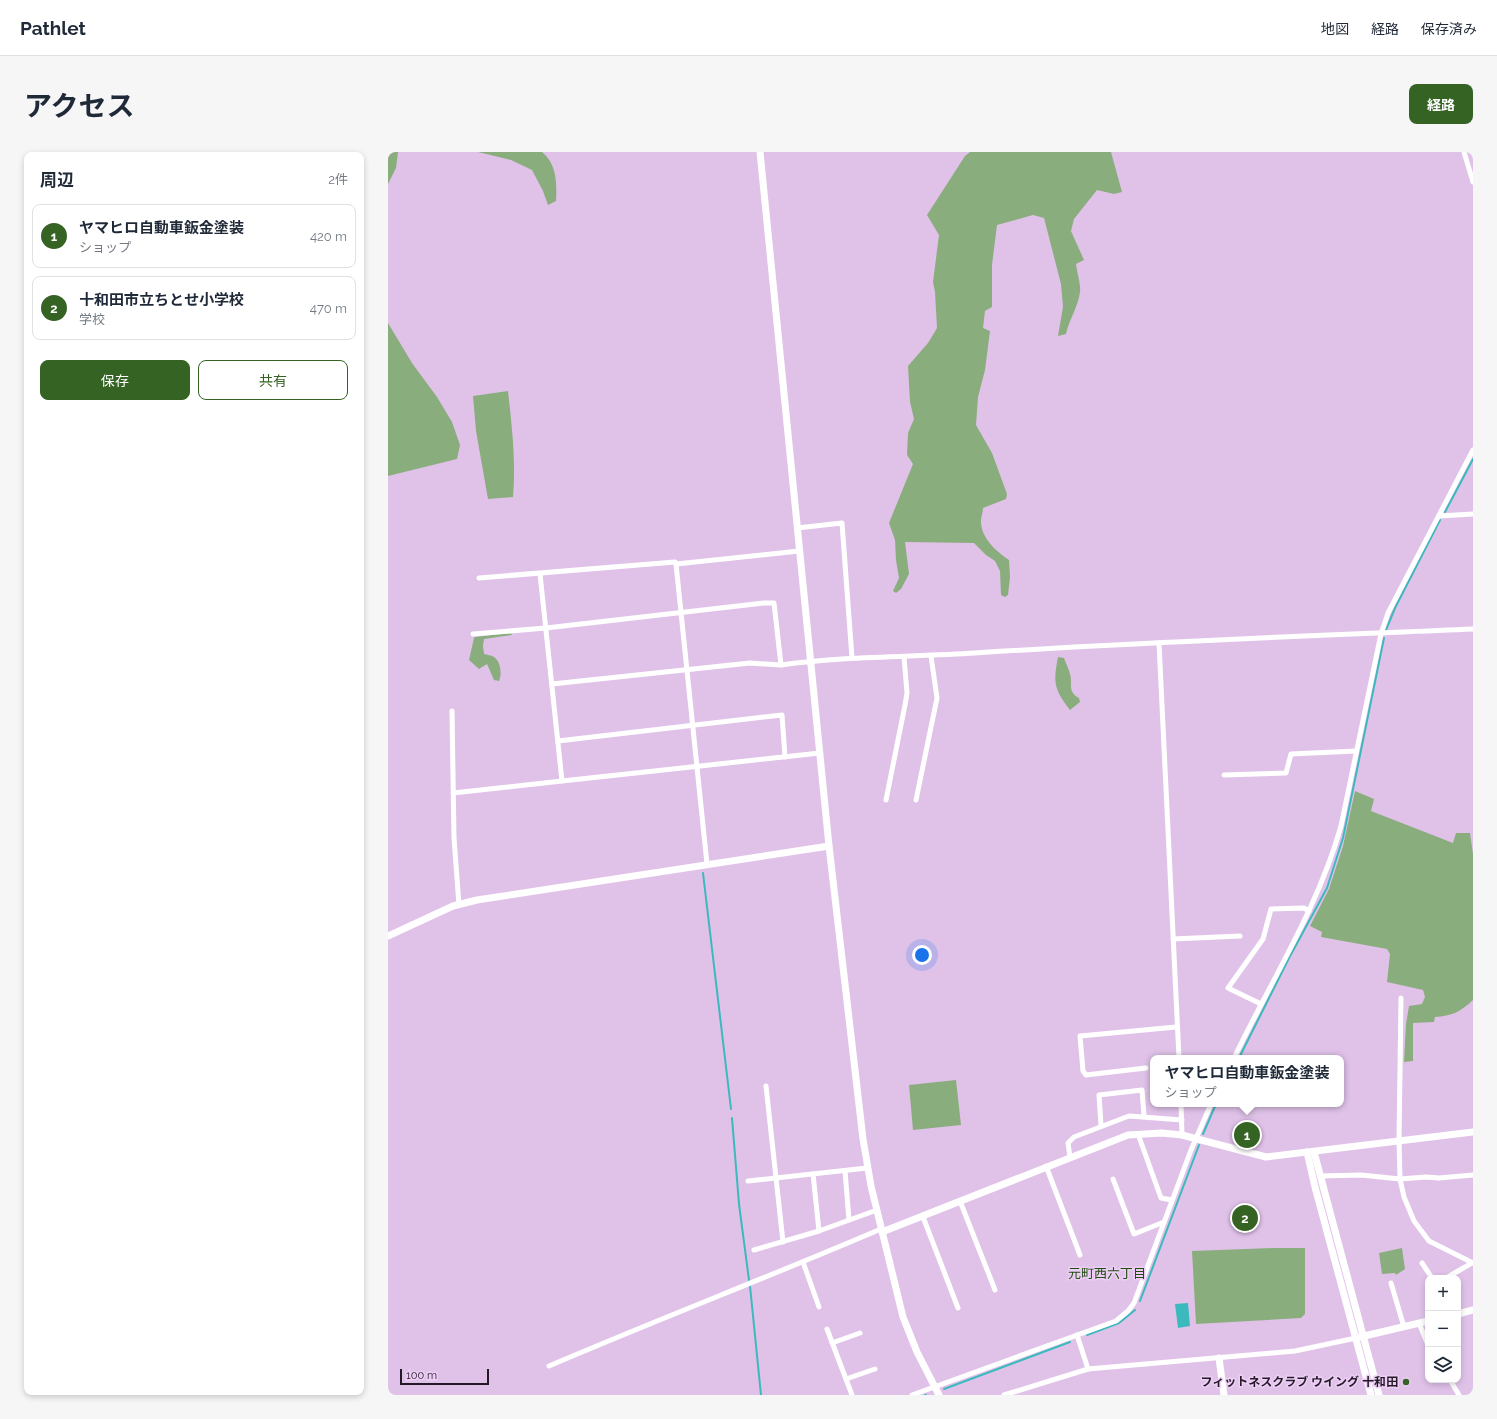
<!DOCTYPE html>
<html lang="ja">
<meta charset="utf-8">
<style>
:root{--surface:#fff;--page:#f6f6f7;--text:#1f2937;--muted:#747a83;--line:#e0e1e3;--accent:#356323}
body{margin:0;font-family:Raleway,"Noto Sans JP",sans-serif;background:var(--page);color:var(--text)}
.controls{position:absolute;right:12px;bottom:12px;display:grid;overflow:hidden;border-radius:8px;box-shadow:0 2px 6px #0003}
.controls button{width:36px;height:36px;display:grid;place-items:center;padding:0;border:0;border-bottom:1px solid var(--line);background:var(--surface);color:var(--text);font:20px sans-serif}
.scale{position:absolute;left:12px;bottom:10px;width:89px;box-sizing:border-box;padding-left:4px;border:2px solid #241927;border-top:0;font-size:11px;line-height:14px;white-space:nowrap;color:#241927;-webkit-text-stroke:3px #edcff6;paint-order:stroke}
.you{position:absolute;left:534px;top:803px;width:14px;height:14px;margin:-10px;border:3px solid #fff;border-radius:50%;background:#1a73e8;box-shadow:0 0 0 6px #1a73e833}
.badge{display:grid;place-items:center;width:26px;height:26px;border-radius:50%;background:var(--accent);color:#fff;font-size:13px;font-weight:700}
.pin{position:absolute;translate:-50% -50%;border:2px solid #fff;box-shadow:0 1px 4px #0006}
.popup{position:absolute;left:762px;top:903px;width:194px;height:52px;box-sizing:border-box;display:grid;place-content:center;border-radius:8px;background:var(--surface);filter:drop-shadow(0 1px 3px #0005);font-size:13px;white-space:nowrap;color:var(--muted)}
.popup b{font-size:15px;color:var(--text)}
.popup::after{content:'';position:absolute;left:50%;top:100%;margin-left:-8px;border:8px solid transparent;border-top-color:var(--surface)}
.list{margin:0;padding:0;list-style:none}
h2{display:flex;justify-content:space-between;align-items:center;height:52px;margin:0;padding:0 16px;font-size:17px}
h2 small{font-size:13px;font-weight:400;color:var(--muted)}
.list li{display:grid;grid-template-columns:26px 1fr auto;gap:12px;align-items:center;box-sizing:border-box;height:64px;margin:0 8px 8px;padding:0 8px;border:1px solid var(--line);border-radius:8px}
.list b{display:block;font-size:15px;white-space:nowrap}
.list p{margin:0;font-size:13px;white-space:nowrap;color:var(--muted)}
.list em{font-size:13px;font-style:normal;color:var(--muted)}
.actions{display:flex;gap:8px;padding:12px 16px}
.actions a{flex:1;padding:9px 0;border:1px solid var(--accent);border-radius:8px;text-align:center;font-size:14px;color:var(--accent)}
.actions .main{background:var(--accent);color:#fff}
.icon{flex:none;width:22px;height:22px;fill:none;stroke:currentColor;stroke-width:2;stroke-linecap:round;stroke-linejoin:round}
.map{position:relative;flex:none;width:1085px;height:1243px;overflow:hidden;border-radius:8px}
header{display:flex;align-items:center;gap:24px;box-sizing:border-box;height:56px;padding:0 20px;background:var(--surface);border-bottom:1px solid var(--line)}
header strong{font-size:19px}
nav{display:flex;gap:22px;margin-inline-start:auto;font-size:14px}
.intro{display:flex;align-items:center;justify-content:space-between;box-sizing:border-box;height:96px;padding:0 24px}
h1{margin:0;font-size:28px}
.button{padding:10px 18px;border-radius:8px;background:var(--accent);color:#fff;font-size:14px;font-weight:700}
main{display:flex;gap:24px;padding:0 24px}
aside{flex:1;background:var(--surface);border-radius:8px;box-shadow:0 2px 6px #0003}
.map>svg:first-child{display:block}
.green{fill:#8aad7e}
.water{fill:#3cb9bd}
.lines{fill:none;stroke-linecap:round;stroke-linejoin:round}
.stream{stroke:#3cb9bd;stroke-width:2}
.minor{stroke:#fff;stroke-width:5}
.tertiary{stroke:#fff;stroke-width:7}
.poi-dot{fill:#356323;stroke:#edcff6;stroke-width:1.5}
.labels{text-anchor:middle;stroke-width:3;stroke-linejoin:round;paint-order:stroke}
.poi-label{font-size:12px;font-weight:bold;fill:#241927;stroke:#edcff6;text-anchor:end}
.neighbourhood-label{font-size:13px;fill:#224c10;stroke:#edcff6}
</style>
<header>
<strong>Pathlet</strong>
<nav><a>地図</a><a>経路</a><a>保存済み</a></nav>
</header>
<div class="intro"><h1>アクセス</h1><a class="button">経路</a></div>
<main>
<aside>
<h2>周辺<small>2件</small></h2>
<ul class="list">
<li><span class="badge">1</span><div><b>ヤマヒロ自動車鈑金塗装</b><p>ショップ</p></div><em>420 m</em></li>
<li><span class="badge">2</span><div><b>十和田市立ちとせ小学校</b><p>学校</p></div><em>470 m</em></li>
</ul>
<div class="actions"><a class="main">保存</a><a>共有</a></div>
</aside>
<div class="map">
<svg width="1085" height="1243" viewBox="0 0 1085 1243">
<rect width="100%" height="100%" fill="#e0c2e9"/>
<g class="green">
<path d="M0,0H10L8,16L0,32Z"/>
<path d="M90,0H154C169,12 169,32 168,49L160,53L155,39L144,18L123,8Z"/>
<path d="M582,0H723L734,40L726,42L709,38L686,67L683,79L696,108L688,112C689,121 693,132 692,140C690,155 681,168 678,182L670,184L675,155L673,132L656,66L645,63L609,73L604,113V155L597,159L595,176L602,179L597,218L590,245L588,273L604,301L619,342L618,347L595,356C595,360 593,365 593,369C593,386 608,399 621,408L622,425L620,443L617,445L613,443L612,419L607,409L598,403L586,391L517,390L521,422L513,437L508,441L505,439L511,426L508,408L507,388L501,371L525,312L519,303L520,281L526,267L522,250L520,214L540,191L549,176L547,140L545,130L551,83L539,63L577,4Z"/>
<path d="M0,171L24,211L49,245L64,270L72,293L69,307L0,324Z"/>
<path d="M120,239C124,275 128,309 125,345L100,347L88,279L85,244Z"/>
<path d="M123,481L124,483L96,487L95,494L96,502C99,503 103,503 106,505C113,510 114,522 111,529L106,528L99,512L91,517L81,508L86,486L87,485Z"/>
<path d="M670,505L676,506C678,512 681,517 682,522C685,533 679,539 691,546L692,550L682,558C666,537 665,531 670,505Z"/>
<path d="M967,639L986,647L983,659L1065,691L1068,681H1082L1085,702V848C1072,860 1064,864 1047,865L1046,870L1025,871V909L1016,910L1018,872L1021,854L1034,852L1037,845L1035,838L999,830L1002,802L999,797L933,785L934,780L922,774L941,737L955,694Z"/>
<path d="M568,928L573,973L525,978L521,933Z"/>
<path d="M887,1096H917V1162L913,1166L808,1172L804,1099Z"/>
<path d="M1014,1096L1017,1117L1008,1123L1007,1121L994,1122L991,1101Z"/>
</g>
<path class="water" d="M800,1151L802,1174L790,1176L787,1152Z"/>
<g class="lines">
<g class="stream">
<path d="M1057,360L1085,307"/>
<path d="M998,478L1007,456L1052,368"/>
<path d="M315,721L343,957"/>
<path d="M851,906L901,806L939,736L955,686L996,486"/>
<path d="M344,966L351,1052L361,1128"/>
<path d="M815,982L828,952"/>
<path d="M362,1134L373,1243"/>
<path d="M752,1149L811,993"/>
<path d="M699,1183L731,1171L747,1158"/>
<path d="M556,1237L682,1190"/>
<path d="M537,1243H538"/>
</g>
<g class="minor">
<path d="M1076,0L1085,30"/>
<path d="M1051,364L1085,362"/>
<path d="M409,376L454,371L464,506"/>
<path d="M288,412L319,712"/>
<path d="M152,422L174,629L432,601"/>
<path d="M91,426L287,410L288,412L411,399"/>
<path d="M85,482L158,476L376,451H386L393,513C457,504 522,505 587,501C753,490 919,484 1085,477"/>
<path d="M771,491L791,906"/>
<path d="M164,532L362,511L393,513"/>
<path d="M64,559L66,686L71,753"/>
<path d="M170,589L394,563L397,605"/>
<path d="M836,623L898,621L903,602L968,599"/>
<path d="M65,641L174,629"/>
<path d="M498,648L517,553L519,541L516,505"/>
<path d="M528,648L549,546L543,504"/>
<path d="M785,787L852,784"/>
<path d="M1013,846L1011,988L1012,1027L1016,1045L1026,1069L1041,1089L1085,1111"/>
<path d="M873,852L840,836L875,787L883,757L916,756L921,759"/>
<path d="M846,906C883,829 930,756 953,674L993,482L1000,461L1085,298"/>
<path d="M758,916L698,923L695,919L692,884L788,875"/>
<path d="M378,934L395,1090"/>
<path d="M793,952L794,983"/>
<path d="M713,973L711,943L754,938L756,964"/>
<path d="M750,982L773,1046L784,1048"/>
<path d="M682,1005L680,991L686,985L741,964L794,968"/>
<path d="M658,1014L692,1103"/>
<path d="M457,1019L461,1068"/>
<path d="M425,1022L431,1079"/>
<path d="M932,1024L973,1023L1012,1027L1038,1025L1051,1026L1085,1023"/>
<path d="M725,1027L746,1082L776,1070"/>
<path d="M360,1029L479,1016"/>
<path d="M572,1049L607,1138"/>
<path d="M535,1065L570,1156"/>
<path d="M366,1098L431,1079L489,1058"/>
<path d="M415,1110L431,1155"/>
<path d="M1034,1111L1044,1126"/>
<path d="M1058,1126L1084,1111"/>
<path d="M1003,1131L1016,1175"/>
<path d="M1031,1171L1040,1193"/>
<path d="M439,1177L464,1243"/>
<path d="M689,1183L700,1217"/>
<path d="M444,1191L472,1181"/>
<path d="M161,1214C271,1167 383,1124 493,1077"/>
<path d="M458,1227L487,1217"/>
<path d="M1062,1228L1071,1243"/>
<path d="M524,1243L728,1169L740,1159L746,1151L803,998L823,952"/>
<path d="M616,1243L700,1217L907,1199L968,1186"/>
</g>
<g class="tertiary">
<path d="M372,0L441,694L475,987L483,1034L515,1165L529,1200L551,1243"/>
<path d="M0,784L65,754L89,748L441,694"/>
<path d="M919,1000L927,1035L983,1243"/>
<path d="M926,1000L991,1243"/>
<path d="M494,1080L740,983L774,981L794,983L878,1005L1085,980"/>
<path d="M1070,1162L1085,1158"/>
<path d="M972,1185L1040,1169"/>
<path d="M831,1206L836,1243"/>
</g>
</g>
<circle class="poi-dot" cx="1018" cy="1230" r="4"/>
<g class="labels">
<g class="poi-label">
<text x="1010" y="1234">フィットネスクラブ ウイング 十和田</text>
</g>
<g class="neighbourhood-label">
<text x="719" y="1126">元町西六丁目</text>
</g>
</g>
</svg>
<div class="controls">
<button>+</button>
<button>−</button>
<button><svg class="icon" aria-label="layers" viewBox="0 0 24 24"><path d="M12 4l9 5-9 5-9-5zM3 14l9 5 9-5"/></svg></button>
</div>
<div class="scale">100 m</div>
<div class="you"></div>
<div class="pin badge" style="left:859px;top:983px">1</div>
<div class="popup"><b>ヤマヒロ自動車鈑金塗装</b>ショップ</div>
<div class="pin badge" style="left:857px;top:1066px">2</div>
</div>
</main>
